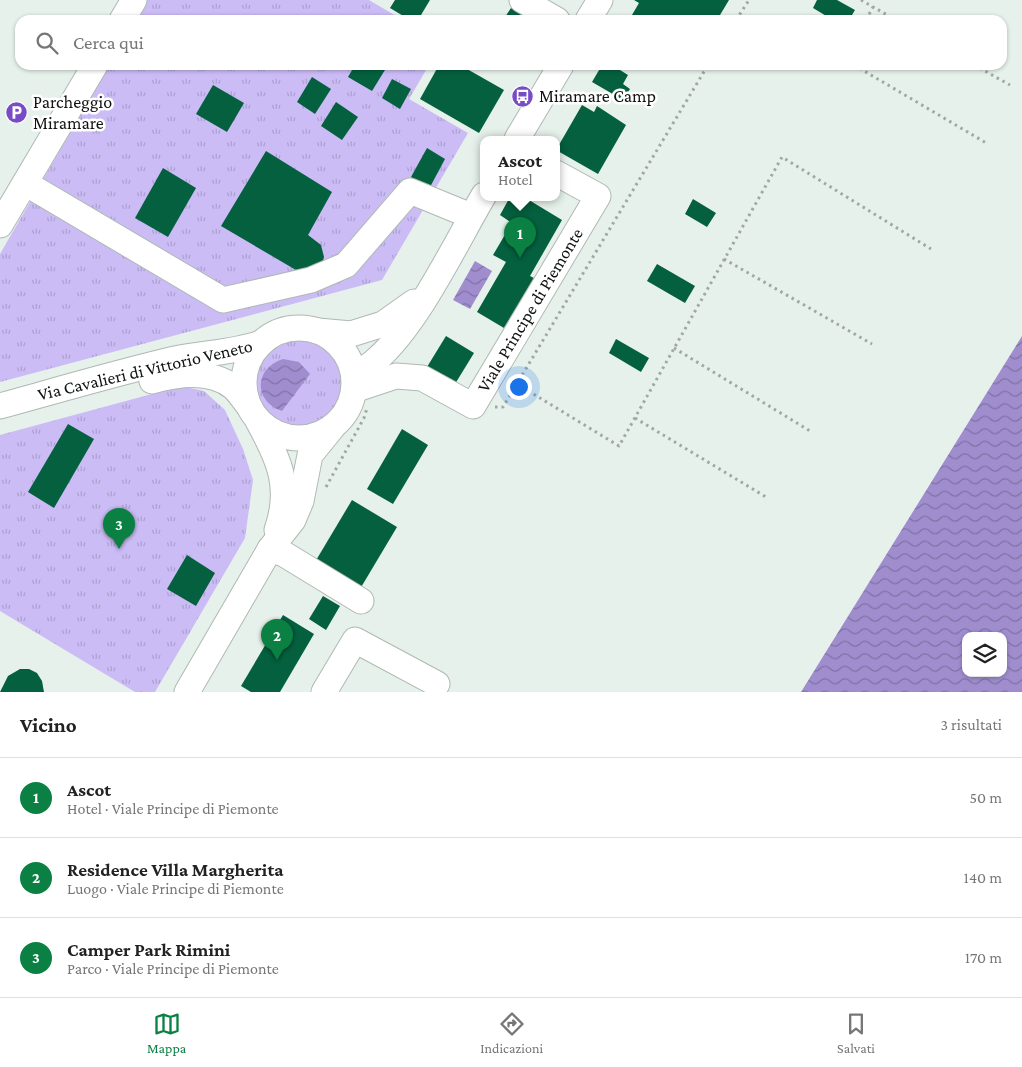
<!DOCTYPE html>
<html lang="it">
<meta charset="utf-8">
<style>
:root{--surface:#fff;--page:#f6f6f6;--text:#222;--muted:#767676;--line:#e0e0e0;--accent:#0b8043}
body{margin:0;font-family:"Crimson Pro",serif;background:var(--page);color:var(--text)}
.controls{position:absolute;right:15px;bottom:15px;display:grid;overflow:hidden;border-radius:10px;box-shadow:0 1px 4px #0004}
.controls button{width:45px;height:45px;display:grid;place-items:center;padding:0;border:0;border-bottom:1px solid var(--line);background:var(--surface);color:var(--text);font:25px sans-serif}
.you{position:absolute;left:518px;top:386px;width:18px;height:18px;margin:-12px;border:4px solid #fff;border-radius:50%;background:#1a73e8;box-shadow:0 0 0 8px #1a73e833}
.badge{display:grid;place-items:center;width:32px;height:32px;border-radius:50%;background:var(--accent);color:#fff;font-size:16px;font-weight:700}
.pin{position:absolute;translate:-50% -41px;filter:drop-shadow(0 1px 2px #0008)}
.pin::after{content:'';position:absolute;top:26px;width:18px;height:15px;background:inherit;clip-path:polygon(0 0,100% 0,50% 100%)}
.popup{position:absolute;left:480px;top:136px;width:80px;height:65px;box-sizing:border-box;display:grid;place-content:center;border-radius:10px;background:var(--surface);filter:drop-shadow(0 1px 4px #0005);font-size:16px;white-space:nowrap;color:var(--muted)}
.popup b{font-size:19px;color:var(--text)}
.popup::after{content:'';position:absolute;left:50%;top:100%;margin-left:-10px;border:10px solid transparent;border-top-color:var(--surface)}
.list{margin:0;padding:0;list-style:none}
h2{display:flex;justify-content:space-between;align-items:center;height:65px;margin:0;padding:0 20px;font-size:21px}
h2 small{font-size:16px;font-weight:400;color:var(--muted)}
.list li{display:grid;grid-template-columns:32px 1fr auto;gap:15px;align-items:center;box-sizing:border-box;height:80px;padding:0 20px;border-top:1px solid var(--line)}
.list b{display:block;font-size:19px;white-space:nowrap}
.list p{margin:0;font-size:16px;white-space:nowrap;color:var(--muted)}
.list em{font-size:16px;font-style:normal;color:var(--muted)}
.icon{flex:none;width:28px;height:28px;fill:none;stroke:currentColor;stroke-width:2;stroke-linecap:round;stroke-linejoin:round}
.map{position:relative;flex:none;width:1022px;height:692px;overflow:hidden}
.search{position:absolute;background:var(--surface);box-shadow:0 1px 4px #0004;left:15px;right:15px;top:15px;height:55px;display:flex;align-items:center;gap:12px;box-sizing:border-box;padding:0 18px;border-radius:15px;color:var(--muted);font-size:19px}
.sheet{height:305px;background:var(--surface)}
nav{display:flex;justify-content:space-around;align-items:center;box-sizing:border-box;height:70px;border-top:1px solid var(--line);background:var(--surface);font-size:14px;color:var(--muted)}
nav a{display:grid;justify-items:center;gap:2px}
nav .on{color:var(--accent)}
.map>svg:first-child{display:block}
.grass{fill:url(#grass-tufts)}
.water{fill:url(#water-waves);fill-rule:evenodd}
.building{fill:#04603e}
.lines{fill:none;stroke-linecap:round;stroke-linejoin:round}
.minor-casing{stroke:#afb9b3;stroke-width:27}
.path{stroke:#a0a8a3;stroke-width:3;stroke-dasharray:2.5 4;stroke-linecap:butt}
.minor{stroke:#fff;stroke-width:25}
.labels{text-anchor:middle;stroke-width:5;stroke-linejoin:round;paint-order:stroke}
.poi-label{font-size:18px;fill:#101311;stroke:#fff;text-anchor:start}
.street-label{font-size:18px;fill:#101311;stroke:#fff}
</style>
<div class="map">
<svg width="1022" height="692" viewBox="0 0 1022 692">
<defs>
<pattern id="grass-tufts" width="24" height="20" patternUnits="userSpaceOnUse" patternTransform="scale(1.25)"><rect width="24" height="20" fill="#cbbcf5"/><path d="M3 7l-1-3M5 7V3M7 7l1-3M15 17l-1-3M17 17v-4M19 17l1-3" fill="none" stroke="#ada1d1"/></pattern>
<pattern id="water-waves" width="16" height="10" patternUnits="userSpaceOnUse" patternTransform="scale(1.25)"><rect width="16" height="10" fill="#9f8dce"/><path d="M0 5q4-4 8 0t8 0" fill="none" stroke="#8072a6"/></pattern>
</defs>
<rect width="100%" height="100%" fill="#e7f1eb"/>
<g class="grass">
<path d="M147,0H369L403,20H136Z"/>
<path d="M109,65H429L409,99L468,133L382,280L0,382V254Z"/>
<circle cx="299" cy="384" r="47"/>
<path d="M174,388H190L204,391L225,410L243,449L253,480L245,538L155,692H135L0,611V435Z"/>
</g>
<g class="water">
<path d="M475,261L492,271L470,309L453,300Z"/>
<path d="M1022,336V692H801ZM966,636H1003V673H966Z"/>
<path d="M283,359L299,362L310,374L282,411C253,401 254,368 283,359Z"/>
</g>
<g class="building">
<path d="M395,0H430L418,20H410L390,8Z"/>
<path d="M634,0H729L717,20H629L639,3Z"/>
<path d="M817,0H837L855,10L849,20H833L813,8Z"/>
<path d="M511,8L532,20H503Z"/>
<path d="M355,65H388L372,91L348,77Z"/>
<path d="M439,65H460L504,90L479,133L420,99Z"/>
<path d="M602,65H612L628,75L623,84L630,89L623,100L592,82Z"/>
<path d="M312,77L331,89L315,114L297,102Z"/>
<path d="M392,79L411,89L400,109L382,98Z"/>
<path d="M213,85L244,103L227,132L196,114Z"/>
<path d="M336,102L358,117L342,140L321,126Z"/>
<path d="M582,105L594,112L597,106L626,125L598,174L556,150Z"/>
<path d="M427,148L445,159L429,189L411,177Z"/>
<path d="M266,151L332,192L308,235L321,245L324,257L322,264L301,273L221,226Z"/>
<path d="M163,168L196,188L168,237L135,218Z"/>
<path d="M510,197L518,201L521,197H524L562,220L530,276L534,278L504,328L477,312L506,262L493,255L512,223L500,215Z"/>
<path d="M693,199L716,213L707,227L685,214Z"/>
<path d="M657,264L695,286L685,303L647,281Z"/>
<path d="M446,336L474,353L455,384L427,367Z"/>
<path d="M616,339L649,358L641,372L609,353Z"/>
<path d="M68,424L94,439L54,508L28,492Z"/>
<path d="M402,429L428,445L393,504L367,489Z"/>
<path d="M352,500L397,527L360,589L315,562Z"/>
<path d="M187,555L215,573L196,606L167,589Z"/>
<path d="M323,596L340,606L326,630L309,619Z"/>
<path d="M283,615L314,634L280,692H251L241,686Z"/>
<path d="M20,669H29L37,673L42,681L44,692H0L8,676Z"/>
</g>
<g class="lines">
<defs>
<g id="minor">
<path d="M522,0L557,20"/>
<path d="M122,20L134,0"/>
<path d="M588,20L600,0"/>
<path d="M517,139L561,65"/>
<path d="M25,183L223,300L311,280L346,265L410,191L471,216"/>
<path d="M0,225L95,65"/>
<circle cx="299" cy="383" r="55"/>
<path d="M318,331L351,334L383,324L414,302"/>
<path d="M354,375C361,370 370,366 376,360C418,324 455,244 484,195"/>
<path d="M152,381C178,374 210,369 233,387C238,391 243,399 248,405"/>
<path d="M354,390L396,376L422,378L473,406L598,196L556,173"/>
<path d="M0,406C58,390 116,373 175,359C204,353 232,353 261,343"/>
<path d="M258,421C279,459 292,487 277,530"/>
<path d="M270,549L284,554L361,601"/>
<path d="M187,692L270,549L293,520L301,501L310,455L332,428"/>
<path d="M324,692L355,640L437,684"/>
</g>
</defs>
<use href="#minor" class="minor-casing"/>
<g class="path">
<path d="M861,0L896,20"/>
<path d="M736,20L749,0"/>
<path d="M866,20L873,7"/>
<path d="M854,65L988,144"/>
<path d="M974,65L1010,85"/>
<path d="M724,259L872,344"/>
<path d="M674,348L810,431"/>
<path d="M517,384L619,446L782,157L931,249"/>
<path d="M495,407H503L708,65"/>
<path d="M635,418L766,497"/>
<path d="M326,487L364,418L367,408"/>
</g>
<use href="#minor" class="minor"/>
</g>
<defs>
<symbol id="bus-disc" viewBox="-11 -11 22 22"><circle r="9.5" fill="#774cc5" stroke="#fff"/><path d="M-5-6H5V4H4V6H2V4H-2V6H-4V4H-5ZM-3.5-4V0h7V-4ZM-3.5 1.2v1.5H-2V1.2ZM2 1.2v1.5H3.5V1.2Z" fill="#fff"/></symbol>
<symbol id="parking-disc" viewBox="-11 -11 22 22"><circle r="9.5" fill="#774cc5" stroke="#fff"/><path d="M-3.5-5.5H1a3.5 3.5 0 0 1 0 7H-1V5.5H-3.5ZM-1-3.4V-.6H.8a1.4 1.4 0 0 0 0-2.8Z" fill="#fff"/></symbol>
</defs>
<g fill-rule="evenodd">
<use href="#bus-disc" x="510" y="84" width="25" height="25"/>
<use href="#parking-disc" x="4" y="100" width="25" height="25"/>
</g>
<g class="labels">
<g class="poi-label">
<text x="539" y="102">Miramare Camp</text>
<text x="33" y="108">Parcheggio<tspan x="33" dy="21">Miramare</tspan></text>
</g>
<g class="street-label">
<text transform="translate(530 310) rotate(-59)" y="6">Viale Principe di Piemonte</text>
<text transform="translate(145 370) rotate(-13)" y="6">Via Cavalieri di Vittorio Veneto</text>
</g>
</g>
</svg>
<div class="controls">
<button><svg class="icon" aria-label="layers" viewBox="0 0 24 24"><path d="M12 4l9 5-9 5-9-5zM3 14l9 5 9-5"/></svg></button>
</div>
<div class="you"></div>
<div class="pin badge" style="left:520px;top:258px">1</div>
<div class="popup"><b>Ascot</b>Hotel</div>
<div class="pin badge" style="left:277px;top:660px">2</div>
<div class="pin badge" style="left:119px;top:549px">3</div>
<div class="search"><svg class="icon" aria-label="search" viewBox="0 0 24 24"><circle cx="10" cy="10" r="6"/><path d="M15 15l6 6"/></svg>Cerca qui</div>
</div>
<section class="sheet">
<h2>Vicino<small>3 risultati</small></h2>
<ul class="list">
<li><span class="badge">1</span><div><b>Ascot</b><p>Hotel · Viale Principe di Piemonte</p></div><em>50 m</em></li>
<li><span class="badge">2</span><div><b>Residence Villa Margherita</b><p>Luogo · Viale Principe di Piemonte</p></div><em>140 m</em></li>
<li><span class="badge">3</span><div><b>Camper Park Rimini</b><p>Parco · Viale Principe di Piemonte</p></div><em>170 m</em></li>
</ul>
</section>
<nav>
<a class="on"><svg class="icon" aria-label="map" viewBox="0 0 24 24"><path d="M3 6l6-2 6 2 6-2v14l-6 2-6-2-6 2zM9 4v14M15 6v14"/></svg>Mappa</a>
<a><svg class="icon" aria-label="directions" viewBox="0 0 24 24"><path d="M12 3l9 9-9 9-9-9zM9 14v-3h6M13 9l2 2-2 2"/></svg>Indicazioni</a>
<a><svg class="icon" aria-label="saved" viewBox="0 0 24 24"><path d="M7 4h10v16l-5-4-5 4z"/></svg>Salvati</a>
</nav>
